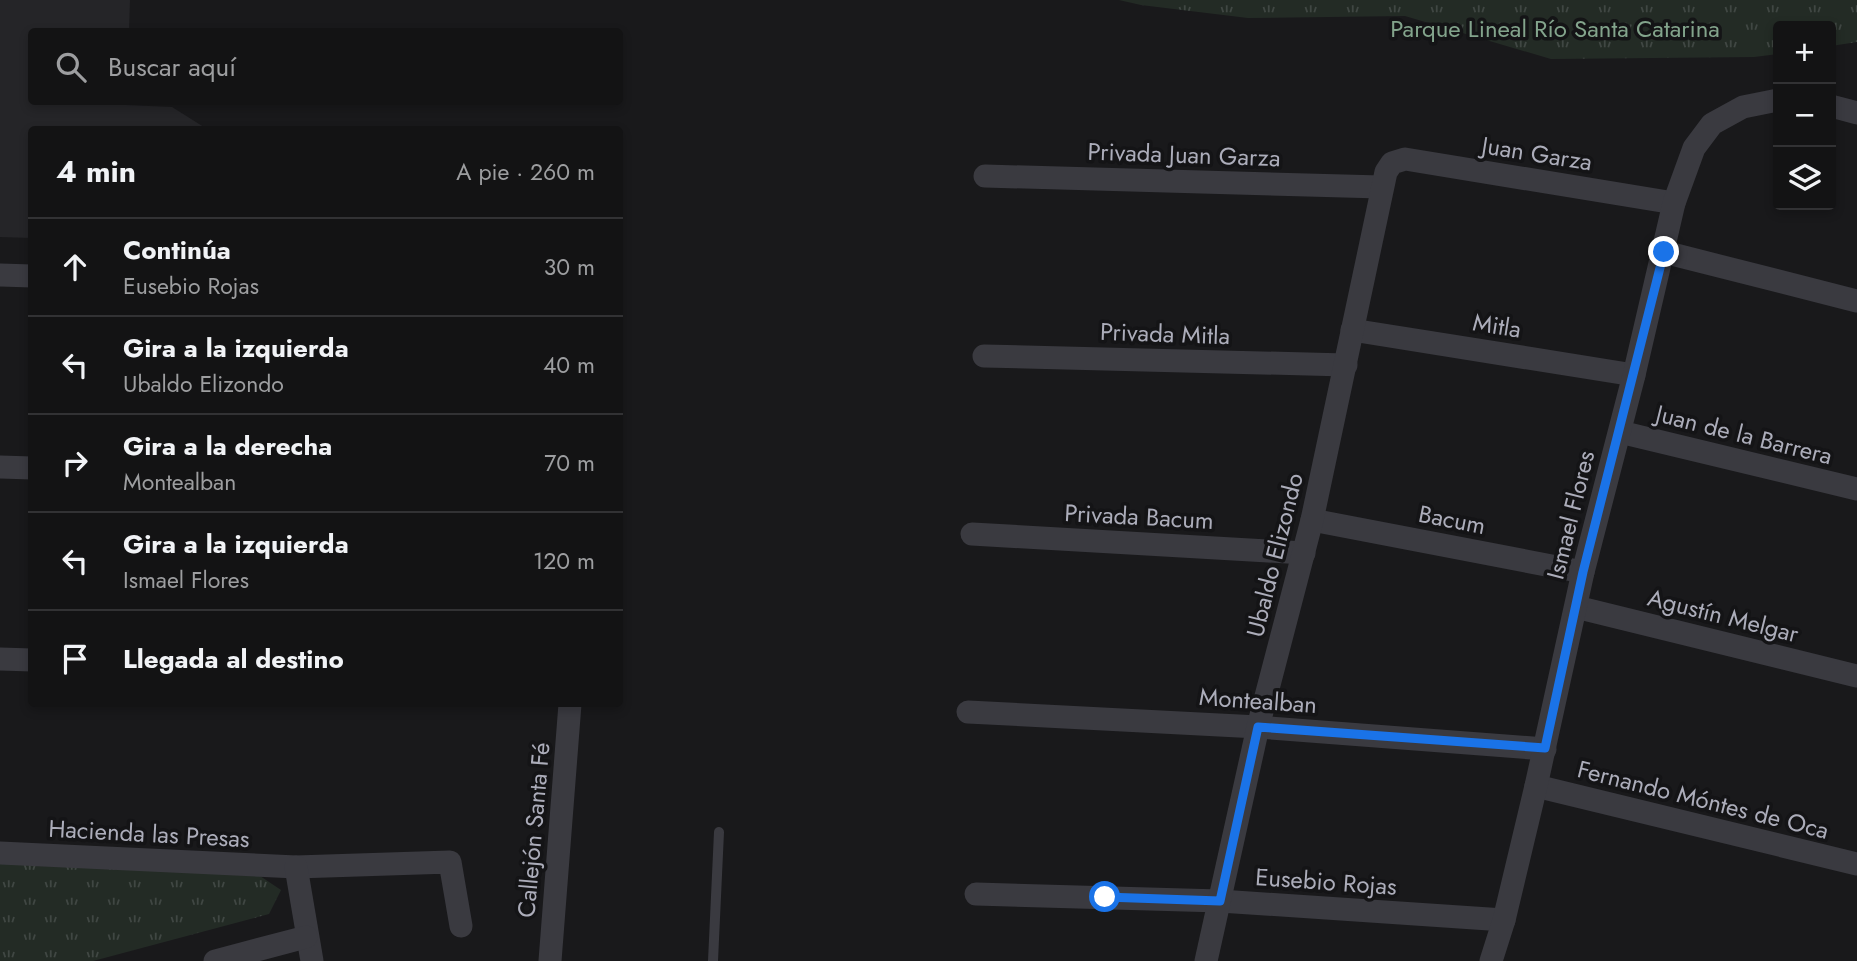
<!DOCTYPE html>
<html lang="es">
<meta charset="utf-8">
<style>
:root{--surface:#131314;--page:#1c1c1d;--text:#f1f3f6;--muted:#9d9ea0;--line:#323234}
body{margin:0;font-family:Jost,sans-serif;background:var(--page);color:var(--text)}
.controls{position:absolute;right:21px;top:21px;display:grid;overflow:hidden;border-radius:7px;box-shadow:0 4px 10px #0003}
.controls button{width:63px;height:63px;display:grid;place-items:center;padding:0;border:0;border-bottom:2px solid var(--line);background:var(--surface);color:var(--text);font:35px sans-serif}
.stop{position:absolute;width:21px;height:21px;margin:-16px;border:5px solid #1a73e8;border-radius:50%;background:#fff}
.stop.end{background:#1a73e8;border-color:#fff;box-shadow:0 2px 7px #0008}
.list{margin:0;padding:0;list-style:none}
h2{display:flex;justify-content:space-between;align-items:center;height:91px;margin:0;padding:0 28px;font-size:30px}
h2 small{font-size:23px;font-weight:400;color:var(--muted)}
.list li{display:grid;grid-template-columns:46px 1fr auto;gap:21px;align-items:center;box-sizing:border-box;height:98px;padding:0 28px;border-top:2px solid var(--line)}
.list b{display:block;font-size:26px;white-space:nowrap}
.list p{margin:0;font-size:23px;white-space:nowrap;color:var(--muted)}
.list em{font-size:23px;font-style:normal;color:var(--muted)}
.icon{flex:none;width:38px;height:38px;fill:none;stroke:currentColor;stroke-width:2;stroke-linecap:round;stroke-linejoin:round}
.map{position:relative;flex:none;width:1857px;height:961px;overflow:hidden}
.search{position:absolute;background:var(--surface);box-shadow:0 4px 10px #0003;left:28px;top:28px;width:595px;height:77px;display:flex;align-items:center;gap:18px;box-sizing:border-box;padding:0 24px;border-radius:7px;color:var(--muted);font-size:26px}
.panel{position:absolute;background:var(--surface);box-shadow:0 4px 10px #0003;left:28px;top:126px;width:595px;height:581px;border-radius:7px}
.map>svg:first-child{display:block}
.built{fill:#252528}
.park{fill:url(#park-tufts)}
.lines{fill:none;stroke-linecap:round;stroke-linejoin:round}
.service{stroke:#3a3a40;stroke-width:10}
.minor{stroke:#3a3a40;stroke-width:23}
.route{stroke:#1a73e8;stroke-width:9}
.labels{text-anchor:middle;stroke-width:7;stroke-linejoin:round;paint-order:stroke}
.park-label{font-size:24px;fill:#83a48c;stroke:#141416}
.street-label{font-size:24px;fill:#acadba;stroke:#141416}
</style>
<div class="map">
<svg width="1857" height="961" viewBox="0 0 1857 961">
<defs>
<pattern id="park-tufts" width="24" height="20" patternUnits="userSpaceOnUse" patternTransform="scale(1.75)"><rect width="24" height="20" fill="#232b25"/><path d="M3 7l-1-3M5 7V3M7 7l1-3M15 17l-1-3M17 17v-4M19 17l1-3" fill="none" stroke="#404743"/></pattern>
</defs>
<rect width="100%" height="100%" fill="#19191b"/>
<path class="built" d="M0,0H130L129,31L32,32V102H126V105L172,107L207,129L32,130L31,238L0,237Z"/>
<g class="park">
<path d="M1119,0H1857V42L1831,46V26H1778V54L1754,57L1551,59L1405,16L1248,18L1141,5Z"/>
<path d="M0,863L257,874L281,890L269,914L93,961H0Z"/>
</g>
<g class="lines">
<path class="service" d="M713,961L719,832"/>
<g class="minor">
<path d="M1831,106L1857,113"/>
<path d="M985,176L1381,187"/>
<path d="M1664,252L1857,301"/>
<path d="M0,275L32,276"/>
<path d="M1352,330L1634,375"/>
<path d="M984,356L1346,365"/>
<path d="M1620,432L1857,489"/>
<path d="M0,467L32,468"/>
<path d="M1312,520L1583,572"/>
<path d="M972,534L1304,553"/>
<path d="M1576,607L1857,676"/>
<path d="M0,659L32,660"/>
<path d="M968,712L1258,727L1545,749"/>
<path d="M1536,786L1857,864"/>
<path d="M0,853L296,867L450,862L461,926"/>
<path d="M296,867L312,961"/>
<path d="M976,894L1220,901L1504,920"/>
<path d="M215,961L306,937"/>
<path d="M550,961L570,704"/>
<path d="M1206,961L1258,727L1312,520L1386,172L1392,163L1405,159L1674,203"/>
<path d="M1491,961L1504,920L1536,786L1583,572L1634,375L1674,203L1694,148L1712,124L1743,107L1778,100"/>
</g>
</g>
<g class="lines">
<path class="route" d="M1105,897L1220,901L1258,727L1545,748L1583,572L1664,252"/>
</g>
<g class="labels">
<g class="park-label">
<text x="1555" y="37">Parque Lineal Río Santa Catarina</text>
</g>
<g class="street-label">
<text transform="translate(1537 154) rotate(9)" y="8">Juan Garza</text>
<text transform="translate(1184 155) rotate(2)" y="8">Privada Juan Garza</text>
<text transform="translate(1497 326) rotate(9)" y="8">Mitla</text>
<text transform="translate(1165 334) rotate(2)" y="8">Privada Mitla</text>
<text transform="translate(1744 435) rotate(14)" y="8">Juan de la Barrera</text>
<text transform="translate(1571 515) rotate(-76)" y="8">Ismael Flores</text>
<text transform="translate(1139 517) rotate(3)" y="8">Privada Bacum</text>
<text transform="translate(1452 520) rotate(11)" y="8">Bacum</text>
<text transform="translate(1275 555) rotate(-76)" y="8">Ubaldo Elizondo</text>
<text transform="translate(1723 616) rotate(14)" y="8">Agustín Melgar</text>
<text transform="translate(1258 701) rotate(4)" y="8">Montealban</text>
<text transform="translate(1703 800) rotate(14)" y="8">Fernando Móntes de Oca</text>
<text transform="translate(534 830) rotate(-85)" y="8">Callejón Santa Fé</text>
<text transform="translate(149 834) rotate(3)" y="8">Hacienda las Presas</text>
<text transform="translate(1326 882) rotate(4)" y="8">Eusebio Rojas</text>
</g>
</g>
</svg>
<div class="controls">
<button>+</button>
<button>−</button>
<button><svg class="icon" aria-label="layers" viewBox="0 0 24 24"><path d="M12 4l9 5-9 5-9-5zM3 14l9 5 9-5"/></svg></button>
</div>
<div class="stop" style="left:1105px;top:897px"></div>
<div class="stop end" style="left:1664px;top:252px"></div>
<div class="search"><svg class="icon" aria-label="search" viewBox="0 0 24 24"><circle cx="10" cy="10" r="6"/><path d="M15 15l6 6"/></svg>Buscar aquí</div>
<section class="panel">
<h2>4 min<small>A pie · 260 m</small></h2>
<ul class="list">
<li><svg class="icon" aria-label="ahead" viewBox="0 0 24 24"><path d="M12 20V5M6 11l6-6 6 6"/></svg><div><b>Continúa</b><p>Eusebio Rojas</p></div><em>30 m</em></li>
<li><svg class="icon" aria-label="left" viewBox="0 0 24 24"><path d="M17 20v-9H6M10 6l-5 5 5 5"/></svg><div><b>Gira a la izquierda</b><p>Ubaldo Elizondo</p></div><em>40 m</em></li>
<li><svg class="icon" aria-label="right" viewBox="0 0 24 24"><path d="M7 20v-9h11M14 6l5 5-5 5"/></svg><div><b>Gira a la derecha</b><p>Montealban</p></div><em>70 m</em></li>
<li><svg class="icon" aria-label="left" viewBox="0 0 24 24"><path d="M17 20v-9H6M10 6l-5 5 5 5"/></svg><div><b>Gira a la izquierda</b><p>Ismael Flores</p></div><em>120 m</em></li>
<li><svg class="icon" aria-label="arrive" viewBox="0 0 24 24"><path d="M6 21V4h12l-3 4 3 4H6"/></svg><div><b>Llegada al destino</b></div></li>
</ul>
</section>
</div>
